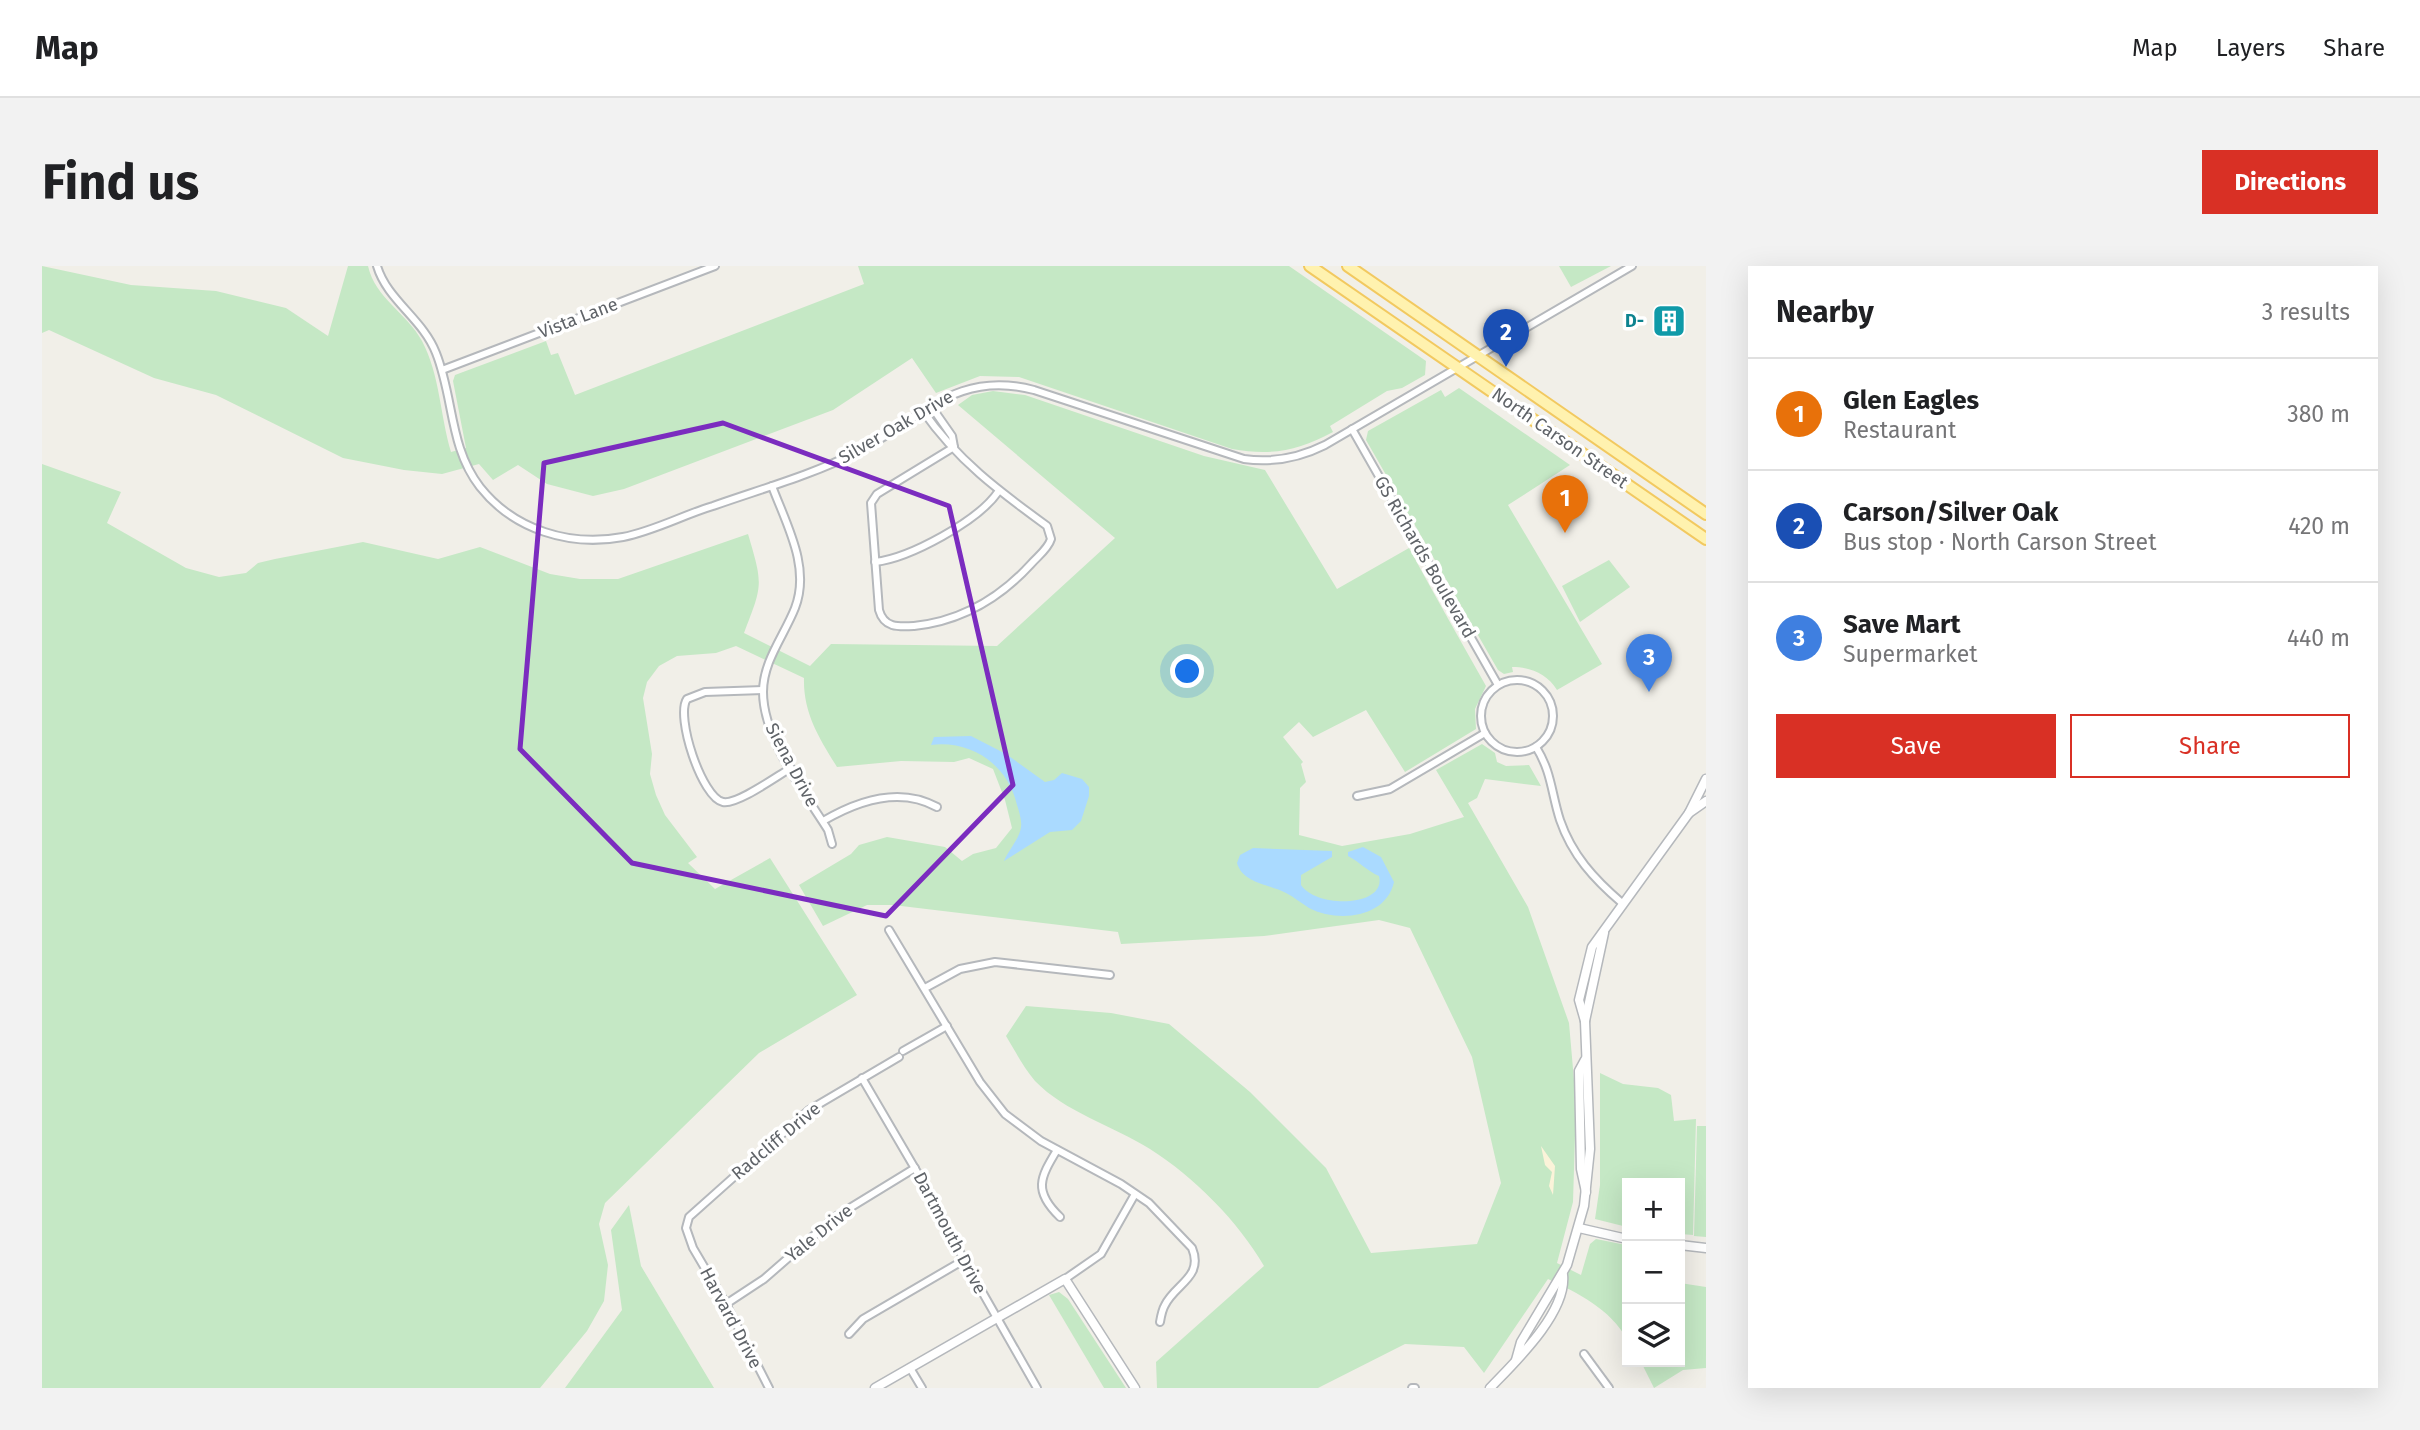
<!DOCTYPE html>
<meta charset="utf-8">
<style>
:root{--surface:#fff;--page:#f2f2f2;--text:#202124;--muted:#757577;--line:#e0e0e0;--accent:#d93025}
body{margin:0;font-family:"Fira Sans",sans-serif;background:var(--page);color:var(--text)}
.controls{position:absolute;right:21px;bottom:21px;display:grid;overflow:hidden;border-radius:0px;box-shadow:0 7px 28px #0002}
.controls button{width:63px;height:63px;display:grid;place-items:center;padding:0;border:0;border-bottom:2px solid var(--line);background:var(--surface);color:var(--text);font:35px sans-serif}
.you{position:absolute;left:1146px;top:406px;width:24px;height:24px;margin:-18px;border:5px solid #fff;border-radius:50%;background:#1a73e8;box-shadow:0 0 0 10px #1a73e833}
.badge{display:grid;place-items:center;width:46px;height:46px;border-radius:50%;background:var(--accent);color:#fff;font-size:23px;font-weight:700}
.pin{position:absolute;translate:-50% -58px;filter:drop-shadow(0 2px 4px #0008)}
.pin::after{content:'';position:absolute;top:37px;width:24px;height:21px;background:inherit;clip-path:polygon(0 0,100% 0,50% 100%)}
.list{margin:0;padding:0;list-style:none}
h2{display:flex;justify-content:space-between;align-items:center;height:91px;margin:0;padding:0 28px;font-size:30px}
h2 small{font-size:23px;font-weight:400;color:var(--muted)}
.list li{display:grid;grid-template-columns:46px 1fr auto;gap:21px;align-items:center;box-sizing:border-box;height:112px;padding:0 28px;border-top:2px solid var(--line)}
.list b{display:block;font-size:26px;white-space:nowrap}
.list p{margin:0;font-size:23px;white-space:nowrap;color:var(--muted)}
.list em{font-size:23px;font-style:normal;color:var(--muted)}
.actions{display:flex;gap:14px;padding:21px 28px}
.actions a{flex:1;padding:16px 0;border:2px solid var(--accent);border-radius:0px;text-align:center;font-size:24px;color:var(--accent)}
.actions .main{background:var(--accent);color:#fff}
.icon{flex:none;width:38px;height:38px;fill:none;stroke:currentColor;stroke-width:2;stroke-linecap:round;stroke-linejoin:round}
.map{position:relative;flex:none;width:1664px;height:1122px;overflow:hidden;border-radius:0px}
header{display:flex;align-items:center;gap:42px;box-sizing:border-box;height:98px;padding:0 35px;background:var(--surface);border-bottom:2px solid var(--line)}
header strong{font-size:33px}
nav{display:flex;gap:38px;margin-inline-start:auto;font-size:24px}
.intro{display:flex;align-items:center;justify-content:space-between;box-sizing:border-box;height:168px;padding:0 42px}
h1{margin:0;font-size:49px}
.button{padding:18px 32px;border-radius:0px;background:var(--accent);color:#fff;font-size:24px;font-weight:700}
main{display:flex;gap:42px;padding:0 42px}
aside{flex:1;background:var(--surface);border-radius:0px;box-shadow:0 7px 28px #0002}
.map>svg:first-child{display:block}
.green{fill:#c5e8c5}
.sand{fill:#fbf3d9}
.water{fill:#aadaff}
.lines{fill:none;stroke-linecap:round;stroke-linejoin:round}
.minor-casing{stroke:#b5b8bc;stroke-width:10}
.tertiary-casing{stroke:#b5b8bc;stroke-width:11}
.primary-casing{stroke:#f2c960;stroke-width:14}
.minor{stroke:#fff;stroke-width:6}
.tertiary{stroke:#fff;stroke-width:8}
.primary{stroke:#fff2af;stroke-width:10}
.marked{fill:none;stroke:#7b2cbf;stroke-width:5;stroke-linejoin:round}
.labels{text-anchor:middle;stroke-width:7;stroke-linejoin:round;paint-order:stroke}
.street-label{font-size:18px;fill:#5f6368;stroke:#fff}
.culture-label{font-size:18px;font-weight:bold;fill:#0d838f;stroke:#fff;text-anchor:end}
</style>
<header>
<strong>Map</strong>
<nav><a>Map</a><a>Layers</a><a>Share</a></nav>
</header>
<div class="intro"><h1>Find us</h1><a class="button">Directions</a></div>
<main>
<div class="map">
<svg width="1664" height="1122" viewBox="0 0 1664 1122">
<rect width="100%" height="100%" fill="#f1efe8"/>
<g class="green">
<path d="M0,0L89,19L174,25L244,42L286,70L306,0H326C333,32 365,47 380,75C398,109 398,149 409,186L424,182L411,115L413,109L504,75L509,89L516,87L533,129L822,18L816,0H1247L1384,95L1383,109L1360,122L1345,125L1288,160L1291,166C1256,185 1229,190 1190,183L977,111L938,110L894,127L870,92L791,144L582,223L551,230L505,218L476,199L451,214L437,198L400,208L362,204L301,192L174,129L112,112L7,64L0,67Z"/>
<path d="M1517,0H1569L1529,21Z"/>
<path d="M1417,122L1528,199L1466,239L1560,398L1515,424C1505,408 1489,401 1470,401L1471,406L1462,408L1456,404L1324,174L1326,165L1399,124L1403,131Z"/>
<path d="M951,125L983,129L1162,190L1223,204L1295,323L1367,282C1392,328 1418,374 1444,420L1433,443L1434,463L1363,506L1324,444L1271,471L1257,456L1241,471L1261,496L1259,498L1264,516L1258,522L1257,569L1300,580L1368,568L1422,551L1394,504L1440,478L1453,487L1455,496L1464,500L1487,499L1499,520L1443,513L1435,532L1426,537L1486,641L1527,757L1534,837L1531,936L1515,997L1539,1009L1548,978L1554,973L1584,979L1585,1073C1568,1043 1536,1027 1506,1013L1442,1107L1422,1081L1363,1078L1276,1122H1115L1114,1096L1222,1000C1196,955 1152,911 1108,883C1071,860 1023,846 993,815C982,802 973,785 964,770L984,740L1069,747L1127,758L1208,826L1284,902L1329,987L1435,978L1459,917L1430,791L1368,662L1337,654L1222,670L1079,678L1076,666L851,639H825L781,660L757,619L809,588L817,579L845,571L903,581L920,595L931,588L954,582L970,562L963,534L951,503L927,492L912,496L859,495L795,501C777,472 761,447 762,412L694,380L674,387L635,390L617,400L605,416L601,432L610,488L608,508L614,529L623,549L655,591L646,597L673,623L728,592L815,729L717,787L563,937L557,958L566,999L562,1035L545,1065L498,1122H0V198L79,226L65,257L144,302L177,311L204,307L216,297L233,293L321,276L396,293L438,281L508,308L538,313H576L706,268C721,319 721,318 702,367L768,400L789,378L955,380L1073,272L916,139L930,129Z"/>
<path d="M1567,294L1588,321L1538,356L1520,320Z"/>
<path d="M1558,807L1581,818L1616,822L1629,829L1632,855L1654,853L1651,969L1638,968V917H1585V961L1553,953L1558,919Z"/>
<path d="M1655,860H1664V971L1652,970Z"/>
<path d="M587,939L599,1000L672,1122H523L580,1044L569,964Z"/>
<path d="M1638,1017L1664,1021V1102L1641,1104L1612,1122L1599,1096H1638Z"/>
<path d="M1017,1026L1026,1033L1084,1122H1062L1007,1029Z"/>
</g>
<path class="sand" d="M1499,880L1513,900L1511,929L1507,920L1510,906L1503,899Z"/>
<g class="water">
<path d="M929,470L964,488L1003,516L1012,514L1020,507L1040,513L1047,521V530L1039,555L1030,564L1008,566L962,595C966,585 978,572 979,561C980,555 977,545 975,539C966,499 930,474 889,479L892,471Z"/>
<path d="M1321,581L1339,591L1352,616C1344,652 1296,657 1267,642C1259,637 1252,631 1244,627C1228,618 1201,618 1195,597L1198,589L1211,582L1290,585V591L1259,609V619C1275,643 1345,641 1337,610C1325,605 1318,596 1306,590V586Z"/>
</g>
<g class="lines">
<defs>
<g id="minor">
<path d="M335,0C345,34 381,53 394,87C412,132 407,181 438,221C472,264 528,281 581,271C612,265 641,249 671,240C719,223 770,209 815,186C879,154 913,103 992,124L1202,193C1231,197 1257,192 1283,179L1590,0"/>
<path d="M400,104L673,0"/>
<path d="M889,140L910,170L912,181"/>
<path d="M881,145C915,194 957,225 1005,260L1009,273C1006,283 996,290 989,298C957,333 919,355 872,360C856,361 842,362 837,344L829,237L835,228L912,181"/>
<path d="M1310,163L1456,419"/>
<path d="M730,220C744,258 769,301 753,342C742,370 721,395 721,426C721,472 762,526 786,564L790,578"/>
<path d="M833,296C868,292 936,255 956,226"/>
<circle cx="1475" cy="450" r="36"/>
<path d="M721,424L663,426L645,433C633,450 660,532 681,536C695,539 735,510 749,502"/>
<path d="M1494,481C1510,507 1509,526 1518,554C1530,589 1552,613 1580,637"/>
<path d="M1315,530L1348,523L1443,467"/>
<path d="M781,555C815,535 857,520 895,541"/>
<path d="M847,664L938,816L963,848L999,875L1079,918L1107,937L1150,982C1162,1011 1133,1018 1123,1039C1120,1044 1119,1050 1118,1056"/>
<path d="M883,722L918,703L953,696L1068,709"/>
<path d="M861,785L905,760"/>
<path d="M820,812L892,935L922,994L995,1122"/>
<path d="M1015,884C998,912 991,925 1018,951"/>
<path d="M1023,1013L1059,988L1093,928"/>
<path d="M684,1038L722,1013L793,951L873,902"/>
<path d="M807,1068L821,1053L922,994"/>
<path d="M1542,1088L1567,1122"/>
<path d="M868,1102L880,1122"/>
<path d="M727,1122L684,1038L651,982L644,962L647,951L767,844L857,791"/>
<path d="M1370,1122H1373"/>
</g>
<g id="tertiary">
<path d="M1647,547L1664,513"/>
<path d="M1543,755L1537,734L1550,681L1647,547L1664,535"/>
<path d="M1543,794L1537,805L1539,903L1544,926"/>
<path d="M1537,962L1585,973"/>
<path d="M1638,979L1664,982"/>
<path d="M1474,1094L1479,1076L1525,999L1542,940L1548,883L1543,755L1562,667"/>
<path d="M833,1122L1023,1013L1093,1122"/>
<path d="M1448,1122C1472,1097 1525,1047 1521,1009"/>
</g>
<g id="primary">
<path d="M1268,0L1664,273"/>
<path d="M1306,0L1664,248"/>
</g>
</defs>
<use href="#minor" class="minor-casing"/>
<use href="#tertiary" class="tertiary-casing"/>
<use href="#primary" class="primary-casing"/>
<use href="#minor" class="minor"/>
<use href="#tertiary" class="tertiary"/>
<use href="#primary" class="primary"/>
</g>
<path class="marked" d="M681,157L907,240L971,519L844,650L590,597L478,483L502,197Z"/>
<defs>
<symbol id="building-square" viewBox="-11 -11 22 22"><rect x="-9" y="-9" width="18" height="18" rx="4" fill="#0f9aa8" stroke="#fff"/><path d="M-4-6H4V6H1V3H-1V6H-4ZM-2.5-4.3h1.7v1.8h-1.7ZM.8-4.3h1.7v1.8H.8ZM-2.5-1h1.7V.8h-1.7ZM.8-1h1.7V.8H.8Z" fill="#fff"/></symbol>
</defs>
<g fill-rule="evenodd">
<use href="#building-square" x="1608" y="36" width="38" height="38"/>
</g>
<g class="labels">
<g class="street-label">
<text transform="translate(536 52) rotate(-21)" y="6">Vista Lane</text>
<text transform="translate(854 161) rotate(-30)" y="6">Silver Oak Drive</text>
<text transform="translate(1518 172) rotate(35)" y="6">North Carson Street</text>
<text transform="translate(1383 291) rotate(60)" y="6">GS Richards Boulevard</text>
<text transform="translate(750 499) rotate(62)" y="6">Siena Drive</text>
<text transform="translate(734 875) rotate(-40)" y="6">Radcliff Drive</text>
<text transform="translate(777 967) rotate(-39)" y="6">Yale Drive</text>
<text transform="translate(908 967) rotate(62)" y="6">Dartmouth Drive</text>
<text transform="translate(689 1052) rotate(62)" y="6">Harvard Drive</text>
</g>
<g class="culture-label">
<text x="1602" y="61">D-</text>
</g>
</g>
</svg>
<div class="controls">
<button>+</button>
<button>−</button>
<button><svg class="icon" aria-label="layers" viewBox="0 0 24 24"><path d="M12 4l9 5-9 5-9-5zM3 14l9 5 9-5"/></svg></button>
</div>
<div class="you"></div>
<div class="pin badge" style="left:1523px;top:267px;background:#e8710a">1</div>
<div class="pin badge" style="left:1464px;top:101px;background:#1a4fb4">2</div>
<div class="pin badge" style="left:1607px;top:426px;background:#3f7fe0">3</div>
</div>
<aside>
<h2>Nearby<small>3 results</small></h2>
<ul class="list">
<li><span class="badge" style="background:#e8710a">1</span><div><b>Glen Eagles</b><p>Restaurant</p></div><em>380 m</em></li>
<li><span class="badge" style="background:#1a4fb4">2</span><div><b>Carson/Silver Oak</b><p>Bus stop · North Carson Street</p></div><em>420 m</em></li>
<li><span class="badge" style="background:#3f7fe0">3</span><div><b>Save Mart</b><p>Supermarket</p></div><em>440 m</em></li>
</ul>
<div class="actions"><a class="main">Save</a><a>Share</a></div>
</aside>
</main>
